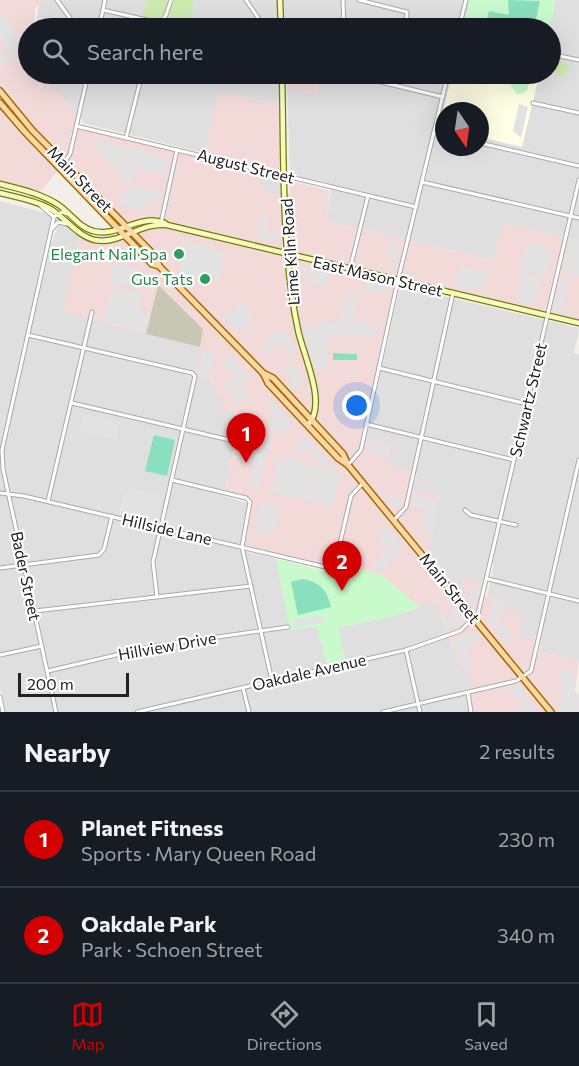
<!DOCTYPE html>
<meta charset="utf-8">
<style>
:root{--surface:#171b24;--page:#242831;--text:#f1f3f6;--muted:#9ea1a6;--line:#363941;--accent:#d40000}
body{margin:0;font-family:Commissioner,sans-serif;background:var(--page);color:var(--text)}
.compass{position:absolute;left:435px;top:102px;width:54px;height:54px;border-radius:50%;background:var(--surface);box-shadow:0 6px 24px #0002;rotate:167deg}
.scale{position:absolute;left:18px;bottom:15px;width:111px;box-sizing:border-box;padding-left:6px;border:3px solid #222;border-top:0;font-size:16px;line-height:21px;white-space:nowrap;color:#222;-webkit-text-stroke:4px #fff;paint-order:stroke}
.you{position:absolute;left:357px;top:406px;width:21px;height:21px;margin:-15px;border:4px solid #fff;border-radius:50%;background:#1a73e8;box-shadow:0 0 0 9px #1a73e833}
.badge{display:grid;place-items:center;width:39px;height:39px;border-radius:50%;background:var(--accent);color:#fff;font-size:20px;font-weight:700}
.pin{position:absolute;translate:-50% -50px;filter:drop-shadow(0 2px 3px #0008)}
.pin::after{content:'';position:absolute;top:32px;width:21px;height:18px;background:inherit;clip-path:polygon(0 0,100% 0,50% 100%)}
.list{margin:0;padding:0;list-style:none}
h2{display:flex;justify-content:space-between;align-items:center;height:78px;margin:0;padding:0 24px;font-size:26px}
h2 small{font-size:20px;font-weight:400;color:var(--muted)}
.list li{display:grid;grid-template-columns:39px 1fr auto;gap:18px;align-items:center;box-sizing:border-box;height:96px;padding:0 24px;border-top:2px solid var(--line)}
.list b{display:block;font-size:22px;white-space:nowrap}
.list p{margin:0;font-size:20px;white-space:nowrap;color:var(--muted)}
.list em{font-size:20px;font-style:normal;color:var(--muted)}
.icon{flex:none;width:33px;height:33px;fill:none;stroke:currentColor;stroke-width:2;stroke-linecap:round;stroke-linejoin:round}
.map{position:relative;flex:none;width:579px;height:712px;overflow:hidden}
.search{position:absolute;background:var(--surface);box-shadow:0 6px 24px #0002;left:18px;right:18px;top:18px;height:66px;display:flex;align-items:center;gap:15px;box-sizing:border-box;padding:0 21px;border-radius:33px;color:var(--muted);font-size:22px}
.sheet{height:270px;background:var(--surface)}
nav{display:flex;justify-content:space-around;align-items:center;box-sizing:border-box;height:84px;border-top:2px solid var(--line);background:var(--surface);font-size:16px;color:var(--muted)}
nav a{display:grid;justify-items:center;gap:3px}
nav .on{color:var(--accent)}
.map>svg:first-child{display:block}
.residential{fill:#e0dfdf;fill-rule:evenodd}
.commercial{fill:#f2dad9}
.education{fill:#ffffe5}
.construction{fill:#c7c7b4}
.grass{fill:#cdebb0}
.park{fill:#c8facc}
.pitch{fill:#88e0be}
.parking{fill:#e2e2e2}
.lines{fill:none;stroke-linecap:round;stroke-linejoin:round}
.minor-casing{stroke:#a9a9a9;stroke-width:5}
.secondary-casing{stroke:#707d05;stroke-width:7}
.primary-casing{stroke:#a06b00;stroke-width:8}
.minor{stroke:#fff;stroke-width:3}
.secondary{stroke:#f7fabf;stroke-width:4.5}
.primary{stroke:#fcd6a4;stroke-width:5}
.leisure-dot{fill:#2e9e5b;stroke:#fff;stroke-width:2}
.labels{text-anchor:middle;stroke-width:4.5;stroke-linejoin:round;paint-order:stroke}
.street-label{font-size:16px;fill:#222;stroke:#fff}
.leisure-label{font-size:16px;fill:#27864d;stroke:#fff;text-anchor:end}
</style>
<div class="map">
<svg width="579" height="712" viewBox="0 0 579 712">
<rect width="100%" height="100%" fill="#f2efe9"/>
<g class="residential">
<path d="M39,0H277L278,28H36Z"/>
<path d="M284,0H579V241L503,224L493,260L327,221L332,184L295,175L290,171L287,87L318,95L317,74H550V28H285ZM444,111H480V147H444Z"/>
<path d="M42,74H279L280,104L219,93L204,153L83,123L81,116L76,114Z"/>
<path d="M260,174L282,180L283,194L266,195L259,183Z"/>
<path d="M0,201L49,214L51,218L46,240L52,242L59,223L64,224L79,237L64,313L203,348L197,373L186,369L185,375L210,378L222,396L242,415L223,496L249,504L239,550L276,559L290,630L317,627L329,670L346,666L338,628L394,616L434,602L461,668L467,667L473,688L464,690L469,712H6L0,687Z"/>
<path d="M400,286L579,328L574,353L579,355V661L539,652L542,639L520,635L503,610L505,601L487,597L494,563L488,562L484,583L464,579L460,592L428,553L439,496L413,490L417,473L388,467L366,439Z"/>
</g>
<g class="commercial">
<path d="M0,0H44L35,8L34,28H28V74H42L78,116L76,125L203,155L219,93L283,105L286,176L261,170L259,183L266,195L290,194V185L293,182L330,191L327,221L493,260L502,223L579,241V323L398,280L364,438L393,445L388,466L414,473L410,489L439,495L428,553L424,556L459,597L464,578L487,584L484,596L505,601L504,610L524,615L520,635L539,638L537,652L579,661L575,692L579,693V712H471L468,693L473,691L467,667L461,668L434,602L420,607L380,574L336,563L334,569L242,547L250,502L224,493L242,416L219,410L222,396L214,393L215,384L210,378L195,376L203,348L63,313L80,233L87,237L109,240L130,231L32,130L0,91Z"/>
<path d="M287,74H317L318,95L287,87Z"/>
<path d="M0,103L60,168L38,195L0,184Z"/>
</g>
<path class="education" d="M452,74H506L538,80L522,147L480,137V111H444V129L439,128Z"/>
<path class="construction" d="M158,285L203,329L200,347L146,334Z"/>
<g class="grass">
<path d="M147,0H194L187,27L178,26L172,18L159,20L143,16Z"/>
<circle cx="562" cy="69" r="7"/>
</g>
<g class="park">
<path d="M470,0H556L549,28H463Z"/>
<path d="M506,74H539L538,80L525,78L529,82L527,91L520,94L516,93L507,79L515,75Z"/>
<path d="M276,559L339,575L341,565L380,574L420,607L394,616L338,628L345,661L328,665L317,627L290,630Z"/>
</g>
<g class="pitch">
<path d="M508,0L540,1L534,28H485L489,11L509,15Z"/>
<path d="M333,353L357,354V360H333Z"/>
<path d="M154,435L175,440L167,476L145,471Z"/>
<path d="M302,579C320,582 327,590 331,607L298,615L291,582Z"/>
</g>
<g class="parking">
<path d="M4,14L21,42L17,56L0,68V56L8,51L0,37V17Z"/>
<path d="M519,104L528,107L521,138L513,131Z"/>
<path d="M95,139L124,146L119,168L113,167L94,147Z"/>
<path d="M126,146L160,155L159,158L169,160L165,175L135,167L131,181L126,184L120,179V173Z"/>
<path d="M128,185L163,193L161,203L147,200L145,211L122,205L117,197L126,192Z"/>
<path d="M259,216H266V232H277L278,242L258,237Z"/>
<path d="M570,239L579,241V276L562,272Z"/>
<path d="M186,240L226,253L218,280L187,276L179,268Z"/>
<path d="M392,242L398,244L395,268L392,267L393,261L389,260Z"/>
<path d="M527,243L553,249L546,275L524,270L523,274L519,273Z"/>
<path d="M90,248L114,253L111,263L89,258Z"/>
<path d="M121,263L136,269L133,287L109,282L113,264Z"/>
<path d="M461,265L488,272L485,289L471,286L470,292L455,288Z"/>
<path d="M302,266L328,272L325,287L309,283L311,276L304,274L301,281L296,280L295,271Z"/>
<path d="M524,273L541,277L534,305L517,301Z"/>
<path d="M367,279L390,284L388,294L365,289Z"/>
<path d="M560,280L567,281L568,287L561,310L570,312L569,316L553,310Z"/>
<path d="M115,287L142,293L138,309L151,313L146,333L106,323L103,319L110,293L114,294Z"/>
<path d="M348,291L359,293L353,320L379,328L377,337L332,335L331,341L328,342L326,370H314V360H311L302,326L320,325V320L339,325Z"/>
<path d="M238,304L250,307L252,311L248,327L236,330L222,316L228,311L233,314Z"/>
<path d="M279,331L281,333L284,331L296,349L291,356L278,343L268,352L285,370L294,362L296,364V371L305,381L295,390L289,385L293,381L261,347L274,332L276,333Z"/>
<path d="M203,350L214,353L208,377L202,376L198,370Z"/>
<path d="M227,354L251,379L246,384L243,382L231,394L223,387L234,376L221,363Z"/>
<path d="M242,386L250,394L241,402L228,401Z"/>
<path d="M273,401L292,422L290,424L292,426L281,437L269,421L275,414L268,406Z"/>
<path d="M90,415L120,422L116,439L79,431L82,417Z"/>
<path d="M244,419L260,423V426L264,427L261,444L246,440L249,428L242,426Z"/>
<path d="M267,437L271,438L259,487L249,485L258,445L265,447Z"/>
<path d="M304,439L309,440L340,474L336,477L339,479L333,507L302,500L311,464L327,470L306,448L299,453L293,449Z"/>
<path d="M370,441L391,446L389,457L368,453Z"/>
<path d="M286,459L309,463L301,499L270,492L278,461Z"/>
<path d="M133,489L162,496L157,520L118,511L123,493Z"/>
<path d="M379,489L388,492L387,496L403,500L399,510H394Z"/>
<path d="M414,496L438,502L431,532L421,530L425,510L411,507Z"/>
<path d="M261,502L281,506L274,533L268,534L263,527L261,534L253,536Z"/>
<path d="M387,528L402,546L381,572L374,567V563L385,549L387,551L390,549L377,539Z"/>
<path d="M476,582L482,584L475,608L462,593L473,592Z"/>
<path d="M494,599L504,601L503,614L497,619L515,640L508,645L487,619Z"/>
<path d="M454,607L465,622L445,632L440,616L446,614L448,619L453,618L450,610Z"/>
<path d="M323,615L324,623L294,627L293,620Z"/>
<path d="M477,631L482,637L466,650L473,662L464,665L452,640Z"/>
<path d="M560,670L575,673L574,677H577L574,692L579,694V710L576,712H562L559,708L563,689L558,680Z"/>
<path d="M521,685L528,693L518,701L508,688Z"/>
<path d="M527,699L538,712H522L518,707Z"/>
</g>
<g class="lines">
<defs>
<g id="minor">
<path d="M57,0L70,18L68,28"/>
<path d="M246,0L265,28"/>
<path d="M343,0L344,28"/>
<path d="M359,0L407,12L406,28"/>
<path d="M103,10L160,23L166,15L171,0"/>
<path d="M99,28L105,0"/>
<path d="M459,28L466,0"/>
<path d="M550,54L579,60"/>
<path d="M348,74L443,97"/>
<path d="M392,84L395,74"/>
<path d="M533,103L579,113"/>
<path d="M76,126L416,207"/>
<path d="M434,133L444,135"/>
<path d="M126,138L142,74"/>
<path d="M480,143L579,166"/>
<path d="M60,168L70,154L88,74"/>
<path d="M422,182L579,218"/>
<path d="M40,205L54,217"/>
<path d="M161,223L177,150"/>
<path d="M53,228L58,222L67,224"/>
<path d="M350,269L368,196"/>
<path d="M28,335L192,373L195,376L153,562L157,597"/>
<path d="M379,368L527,404"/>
<path d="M72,403L234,441"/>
<path d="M366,424L514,460"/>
<path d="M348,465L361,450L398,280L448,74"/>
<path d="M172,480L246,498L250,502L242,547L272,681"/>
<path d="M0,493L24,496L334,569L351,496L362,484"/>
<path d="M48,501L92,312"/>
<path d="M465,510L471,515L516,525"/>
<path d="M394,520L406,507L453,293"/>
<path d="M0,568L99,555L104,549L112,516"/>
<path d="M488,579L579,601"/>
<path d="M35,611L251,586"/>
<path d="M406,650L420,712"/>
<path d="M0,655L42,646"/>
<path d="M48,671L154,646L288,627"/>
<path d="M243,688L249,712"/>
<path d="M468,693L471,712"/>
<path d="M0,697L3,712"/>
<path d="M56,712L3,469L2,450L54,217L62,212L68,214"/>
<path d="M137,712L406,650L460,631L478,614L579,180"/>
<path d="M383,712L516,681L531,671L579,460"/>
</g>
<g id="secondary">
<path d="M280,0L281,28"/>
<path d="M282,74C284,154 281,252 298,330C303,355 328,404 308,425"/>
<path d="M0,184C20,189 43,194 60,206C71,214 80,228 93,231C118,238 138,213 165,223"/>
<path d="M0,193C16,197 34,200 49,208C65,217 77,236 95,240C120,245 140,222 167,225L579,323"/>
</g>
<g id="primary">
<path d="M0,91L32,130L156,257L159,266"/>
<path d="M0,103L25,132L152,264L159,266L263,373L268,383L338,458L348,465"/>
<path d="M263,373L273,378L343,454L348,465L551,712"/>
</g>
</defs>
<use href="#minor" class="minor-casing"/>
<use href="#secondary" class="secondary-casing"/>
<use href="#primary" class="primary-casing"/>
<use href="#minor" class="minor"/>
<use href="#secondary" class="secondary"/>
<use href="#primary" class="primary"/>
</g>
<g class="leisure-dot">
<circle cx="179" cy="254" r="6"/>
<circle cx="205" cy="279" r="6"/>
</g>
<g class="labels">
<g class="street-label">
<text transform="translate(246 166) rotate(14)" y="6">August Street</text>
<text transform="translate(80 179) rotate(46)" y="6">Main Street</text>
<text transform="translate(290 252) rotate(-94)" y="6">Lime Kiln Road</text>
<text transform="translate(378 276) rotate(13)" y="6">East Mason Street</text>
<text transform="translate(528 400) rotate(-77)" y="6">Schwartz Street</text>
<text transform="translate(167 529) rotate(13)" y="6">Hillside Lane</text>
<text transform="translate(26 576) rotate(78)" y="6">Bader Street</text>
<text transform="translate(450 588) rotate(51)" y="6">Main Street</text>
<text transform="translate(167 646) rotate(-10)" y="6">Hillview Drive</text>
<text transform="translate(309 672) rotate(-13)" y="6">Oakdale Avenue</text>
</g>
<g class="leisure-label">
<text x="167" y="260">Elegant Nail Spa</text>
<text x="193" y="285">Gus Tats</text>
</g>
</g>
</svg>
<svg class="compass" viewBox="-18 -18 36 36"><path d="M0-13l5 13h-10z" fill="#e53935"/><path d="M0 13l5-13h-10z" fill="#9ea1a6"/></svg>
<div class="scale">200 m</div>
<div class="you"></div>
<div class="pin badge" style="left:246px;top:463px">1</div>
<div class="pin badge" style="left:342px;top:591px">2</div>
<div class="search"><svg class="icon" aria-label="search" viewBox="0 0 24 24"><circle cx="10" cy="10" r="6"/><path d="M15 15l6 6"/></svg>Search here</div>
</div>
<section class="sheet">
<h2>Nearby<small>2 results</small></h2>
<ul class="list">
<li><span class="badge">1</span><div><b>Planet Fitness</b><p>Sports · Mary Queen Road</p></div><em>230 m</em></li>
<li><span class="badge">2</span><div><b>Oakdale Park</b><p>Park · Schoen Street</p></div><em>340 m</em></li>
</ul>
</section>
<nav>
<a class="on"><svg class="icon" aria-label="map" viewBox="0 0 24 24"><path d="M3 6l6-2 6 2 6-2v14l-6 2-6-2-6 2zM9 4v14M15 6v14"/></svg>Map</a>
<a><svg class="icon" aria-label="directions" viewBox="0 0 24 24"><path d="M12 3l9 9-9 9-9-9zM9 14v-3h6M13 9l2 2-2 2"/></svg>Directions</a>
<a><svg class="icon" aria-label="saved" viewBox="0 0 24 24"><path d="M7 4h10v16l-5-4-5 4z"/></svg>Saved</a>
</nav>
